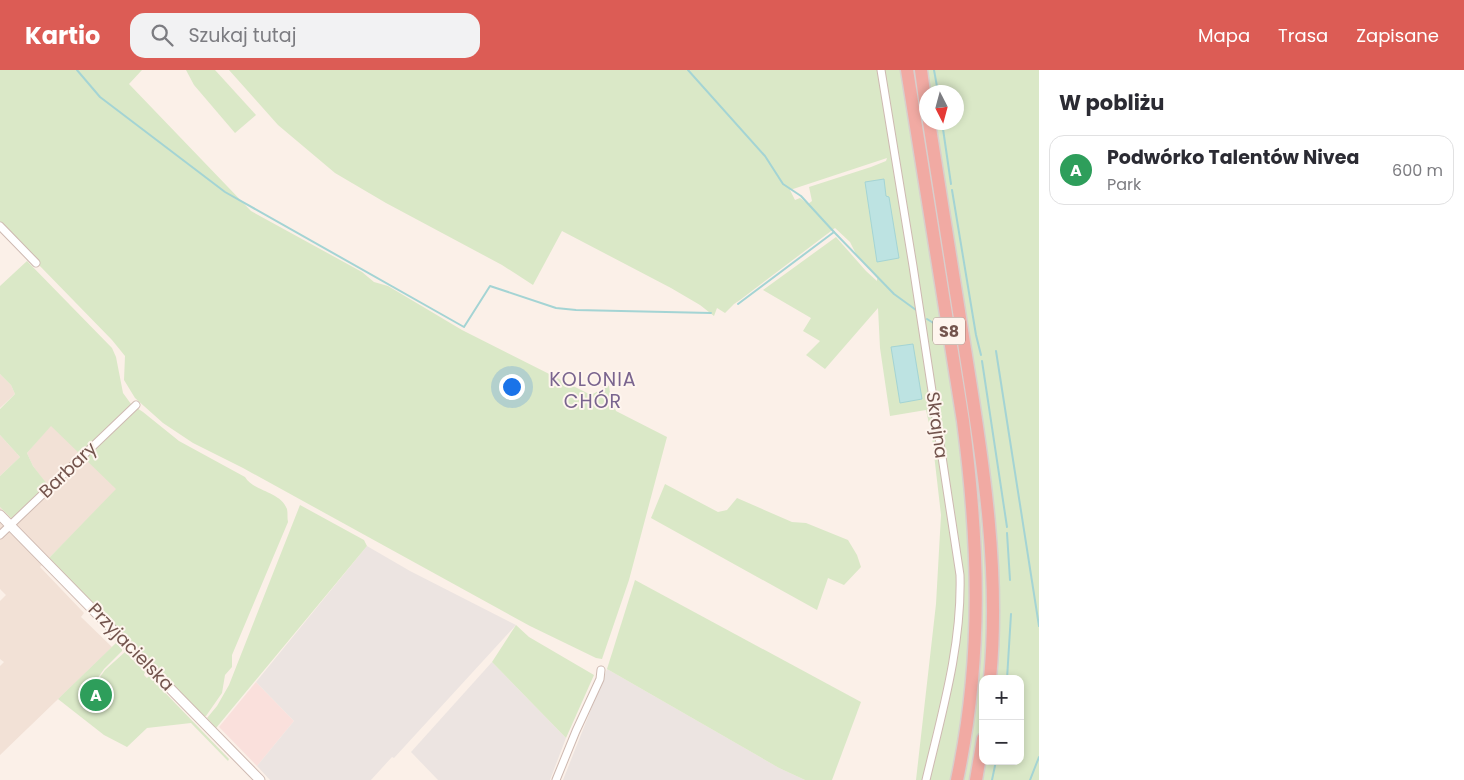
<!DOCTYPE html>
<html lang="pl">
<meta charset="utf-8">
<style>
:root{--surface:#fff;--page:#f2f2f3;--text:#2b2b33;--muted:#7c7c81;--line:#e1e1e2;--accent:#dc5c55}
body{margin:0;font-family:Poppins,sans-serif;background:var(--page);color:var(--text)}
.controls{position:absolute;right:15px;bottom:15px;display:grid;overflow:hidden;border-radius:10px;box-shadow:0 2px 8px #0003}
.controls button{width:45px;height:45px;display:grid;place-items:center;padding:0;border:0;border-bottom:1px solid var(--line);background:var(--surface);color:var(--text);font:25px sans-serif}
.compass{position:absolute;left:919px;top:15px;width:45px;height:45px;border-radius:50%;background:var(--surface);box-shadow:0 2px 8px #0003;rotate:174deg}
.you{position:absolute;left:511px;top:316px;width:18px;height:18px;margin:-12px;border:4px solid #fff;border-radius:50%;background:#1a73e8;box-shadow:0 0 0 8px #1a73e833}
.badge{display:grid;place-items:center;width:32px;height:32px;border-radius:50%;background:var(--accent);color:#fff;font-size:16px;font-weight:700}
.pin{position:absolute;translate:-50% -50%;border:2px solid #fff;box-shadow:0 1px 5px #0006}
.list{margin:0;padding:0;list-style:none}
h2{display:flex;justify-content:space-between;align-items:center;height:65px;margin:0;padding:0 20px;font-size:21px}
h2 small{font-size:16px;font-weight:400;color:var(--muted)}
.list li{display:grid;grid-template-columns:32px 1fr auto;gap:15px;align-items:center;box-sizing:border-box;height:70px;margin:0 10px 10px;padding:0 10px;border:1px solid var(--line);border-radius:15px}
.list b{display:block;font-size:19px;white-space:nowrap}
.list p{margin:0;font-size:16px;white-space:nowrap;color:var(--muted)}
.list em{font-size:16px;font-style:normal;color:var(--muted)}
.icon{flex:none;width:28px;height:28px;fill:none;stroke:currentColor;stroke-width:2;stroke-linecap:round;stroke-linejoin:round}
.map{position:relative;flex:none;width:1039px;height:710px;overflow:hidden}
header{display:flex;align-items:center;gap:30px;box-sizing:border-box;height:70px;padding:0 25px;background:var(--accent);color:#fff}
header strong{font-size:24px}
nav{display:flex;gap:28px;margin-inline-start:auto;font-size:18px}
.search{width:350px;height:45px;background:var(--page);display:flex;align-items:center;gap:12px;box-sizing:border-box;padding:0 18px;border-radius:15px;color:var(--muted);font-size:19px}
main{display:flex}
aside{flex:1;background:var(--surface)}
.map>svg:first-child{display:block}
.residential{fill:#f2e1d6}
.commercial{fill:#fae0dc}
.industrial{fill:#ece4e1}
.green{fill:#dae8c7;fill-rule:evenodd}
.water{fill:#bde3e2;stroke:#a4d4d4}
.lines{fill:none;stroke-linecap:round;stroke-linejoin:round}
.stream{stroke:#a4d4d4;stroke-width:2}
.minor-casing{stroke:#ceb9b1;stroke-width:9}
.tertiary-casing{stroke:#ceb9b1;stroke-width:11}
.motorway-casing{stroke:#d8cfcd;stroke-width:15}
.minor{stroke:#fff;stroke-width:7}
.tertiary{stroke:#fff;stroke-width:9}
.motorway{stroke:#f1aaa3;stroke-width:12}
.labels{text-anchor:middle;stroke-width:4;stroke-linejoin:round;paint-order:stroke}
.shield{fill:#fef5ee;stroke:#9d847d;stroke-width:1}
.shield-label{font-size:16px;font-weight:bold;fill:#73544d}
.street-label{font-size:18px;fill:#73544d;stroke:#fef5ee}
.neighbourhood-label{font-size:19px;letter-spacing:1px;fill:#7a658f;stroke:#fef5ee}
</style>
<header>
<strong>Kartio</strong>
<div class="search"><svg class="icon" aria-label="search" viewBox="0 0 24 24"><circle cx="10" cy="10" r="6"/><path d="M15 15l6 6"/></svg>Szukaj tutaj</div>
<nav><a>Mapa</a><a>Trasa</a><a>Zapisane</a></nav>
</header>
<main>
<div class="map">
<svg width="1039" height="710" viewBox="0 0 1039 710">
<rect width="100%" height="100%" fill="#fbf0e8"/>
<g class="residential">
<path d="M0,304L11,315L15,324L0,338Z"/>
<path d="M51,355L117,419L40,497L84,543L81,547L112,577L0,685V596L4,592L0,589V531L6,525L0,519V437L13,450L47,415L33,396L27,383Z"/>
<path d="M0,365L20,387L0,406Z"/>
</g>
<path class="commercial" d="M256,612L294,651L257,696L219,657Z"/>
<g class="industrial">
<path d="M367,476L410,501L516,555L394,688L392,687L371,710H270L257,696L294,651L256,612Z"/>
<path d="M492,592L566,668L550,710H438L411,682Z"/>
<path d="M607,599L779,698L805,710H563Z"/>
</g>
<g class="green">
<path d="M0,0H142L129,14L251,141L362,202L374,212L388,216L462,260L591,325L602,319L604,313L609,316L611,329L616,341L667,367L629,510L602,589L596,588L530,556L243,398L193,373L163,353L135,328L124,310L125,286L112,270L0,155Z"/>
<path d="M186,0H215L256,45L235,63L194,15Z"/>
<path d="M229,0H1039V710H916L936,534L941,445L932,367L926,340L890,346L880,278L878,238L825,299L806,285L820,271L803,261L811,248L763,220L836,167L866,201L877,211V208L856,184L850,172L835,158L740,230L734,234L725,243L717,238L714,246L700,235L671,218L562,161L533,215L502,195L386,133L335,103L278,55ZM926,22H956V52H926ZM887,88L886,91L871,97L809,117L812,131L808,134L800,128L795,130L790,120ZM983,609H1020V691H983Z"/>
<path d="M27,191L112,278L116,287L123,323L131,334L143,342L179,371L245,407C254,422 280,421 287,439C288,443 287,448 288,452L232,585V597L225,605L222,623L206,646L203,647L49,488L116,419L51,356L27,383L33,396L47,414L13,450L0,437V406L20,387L0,365V339L15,324L11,315L0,304V216Z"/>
<path d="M665,414L718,442L727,440L737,428L792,452L806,453L848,470L857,485L861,497L844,515L828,508L817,540L651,448Z"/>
<path d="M300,435L364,470L367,476L216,658L207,648L217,636L229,615Z"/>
<path d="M635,510L861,632L832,710H805L779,698L607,599Z"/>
<path d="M516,555L529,567L594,605L566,668L492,592Z"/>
<path d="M116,573L122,579V581L104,599L93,615L96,617L95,614L105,600L125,582L145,602L144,605L147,608L149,606L229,689L228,691L191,653L147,658L127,677L104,665L58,629Z"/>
</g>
<g class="water">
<path d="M884,109L886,126L889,127L899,188L877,192L865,112Z"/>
<path d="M913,274L922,329L900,333L891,277Z"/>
</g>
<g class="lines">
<g class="stream">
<path d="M77,0L100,27L225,122L464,257L490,216L556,238L576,240L711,243"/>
<path d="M688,0L765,86L783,114L801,126L834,162"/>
<path d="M934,0L938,22"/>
<path d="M942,52L951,114"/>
<path d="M952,120L976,265L981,285"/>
<path d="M738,234L834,162L894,224L916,240"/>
<path d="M927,249L935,254"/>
<path d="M996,281L1039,556"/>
<path d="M982,291L1007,457"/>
<path d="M1007,463L1010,510"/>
<path d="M1007,609L1011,544"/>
<path d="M992,710L996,691"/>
<path d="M1030,710L1039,687"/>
</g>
<defs>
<g id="minor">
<path d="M881,0L913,196L960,505C962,575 942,643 926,710"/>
<path d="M0,156L36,193"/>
<path d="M0,465L136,335"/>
<path d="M556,710L576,661L600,609L601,600"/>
</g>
<path id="tertiary" d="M0,445L260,710"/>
<g id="motorway">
<path d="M907,0L963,351C979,474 983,587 957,710"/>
<path d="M921,0L926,37"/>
<path d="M929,52C942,132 955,212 967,292C984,397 1000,503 990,609"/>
<path d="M976,710L983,669"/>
</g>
</defs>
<use href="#minor" class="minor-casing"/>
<use href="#tertiary" class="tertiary-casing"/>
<use href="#motorway" class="motorway-casing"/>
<use href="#minor" class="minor"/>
<use href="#tertiary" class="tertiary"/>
<use href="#motorway" class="motorway"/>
</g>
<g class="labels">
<rect class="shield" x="933" y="247.5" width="32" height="27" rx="4"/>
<g class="shield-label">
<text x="949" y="267">S8</text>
</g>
<g class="street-label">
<text transform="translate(937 355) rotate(82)" y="6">Skrajna</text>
<text transform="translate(68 400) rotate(-44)" y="6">Barbary</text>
<text transform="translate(131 577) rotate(46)" y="6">Przyjacielska</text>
</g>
<g class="neighbourhood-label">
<text x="593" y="316">KOLONIA<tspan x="593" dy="22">CHÓR</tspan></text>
</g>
</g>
</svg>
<div class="controls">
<button>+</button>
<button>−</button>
</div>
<svg class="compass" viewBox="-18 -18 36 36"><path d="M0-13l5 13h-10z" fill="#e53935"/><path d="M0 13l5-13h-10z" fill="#7c7c81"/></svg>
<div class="you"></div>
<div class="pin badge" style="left:96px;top:625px;background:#2e9e5b">A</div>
</div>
<aside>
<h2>W pobliżu<small></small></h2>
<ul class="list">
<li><span class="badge" style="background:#2e9e5b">A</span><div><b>Podwórko Talentów Nivea</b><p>Park</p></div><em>600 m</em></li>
</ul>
</aside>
</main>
